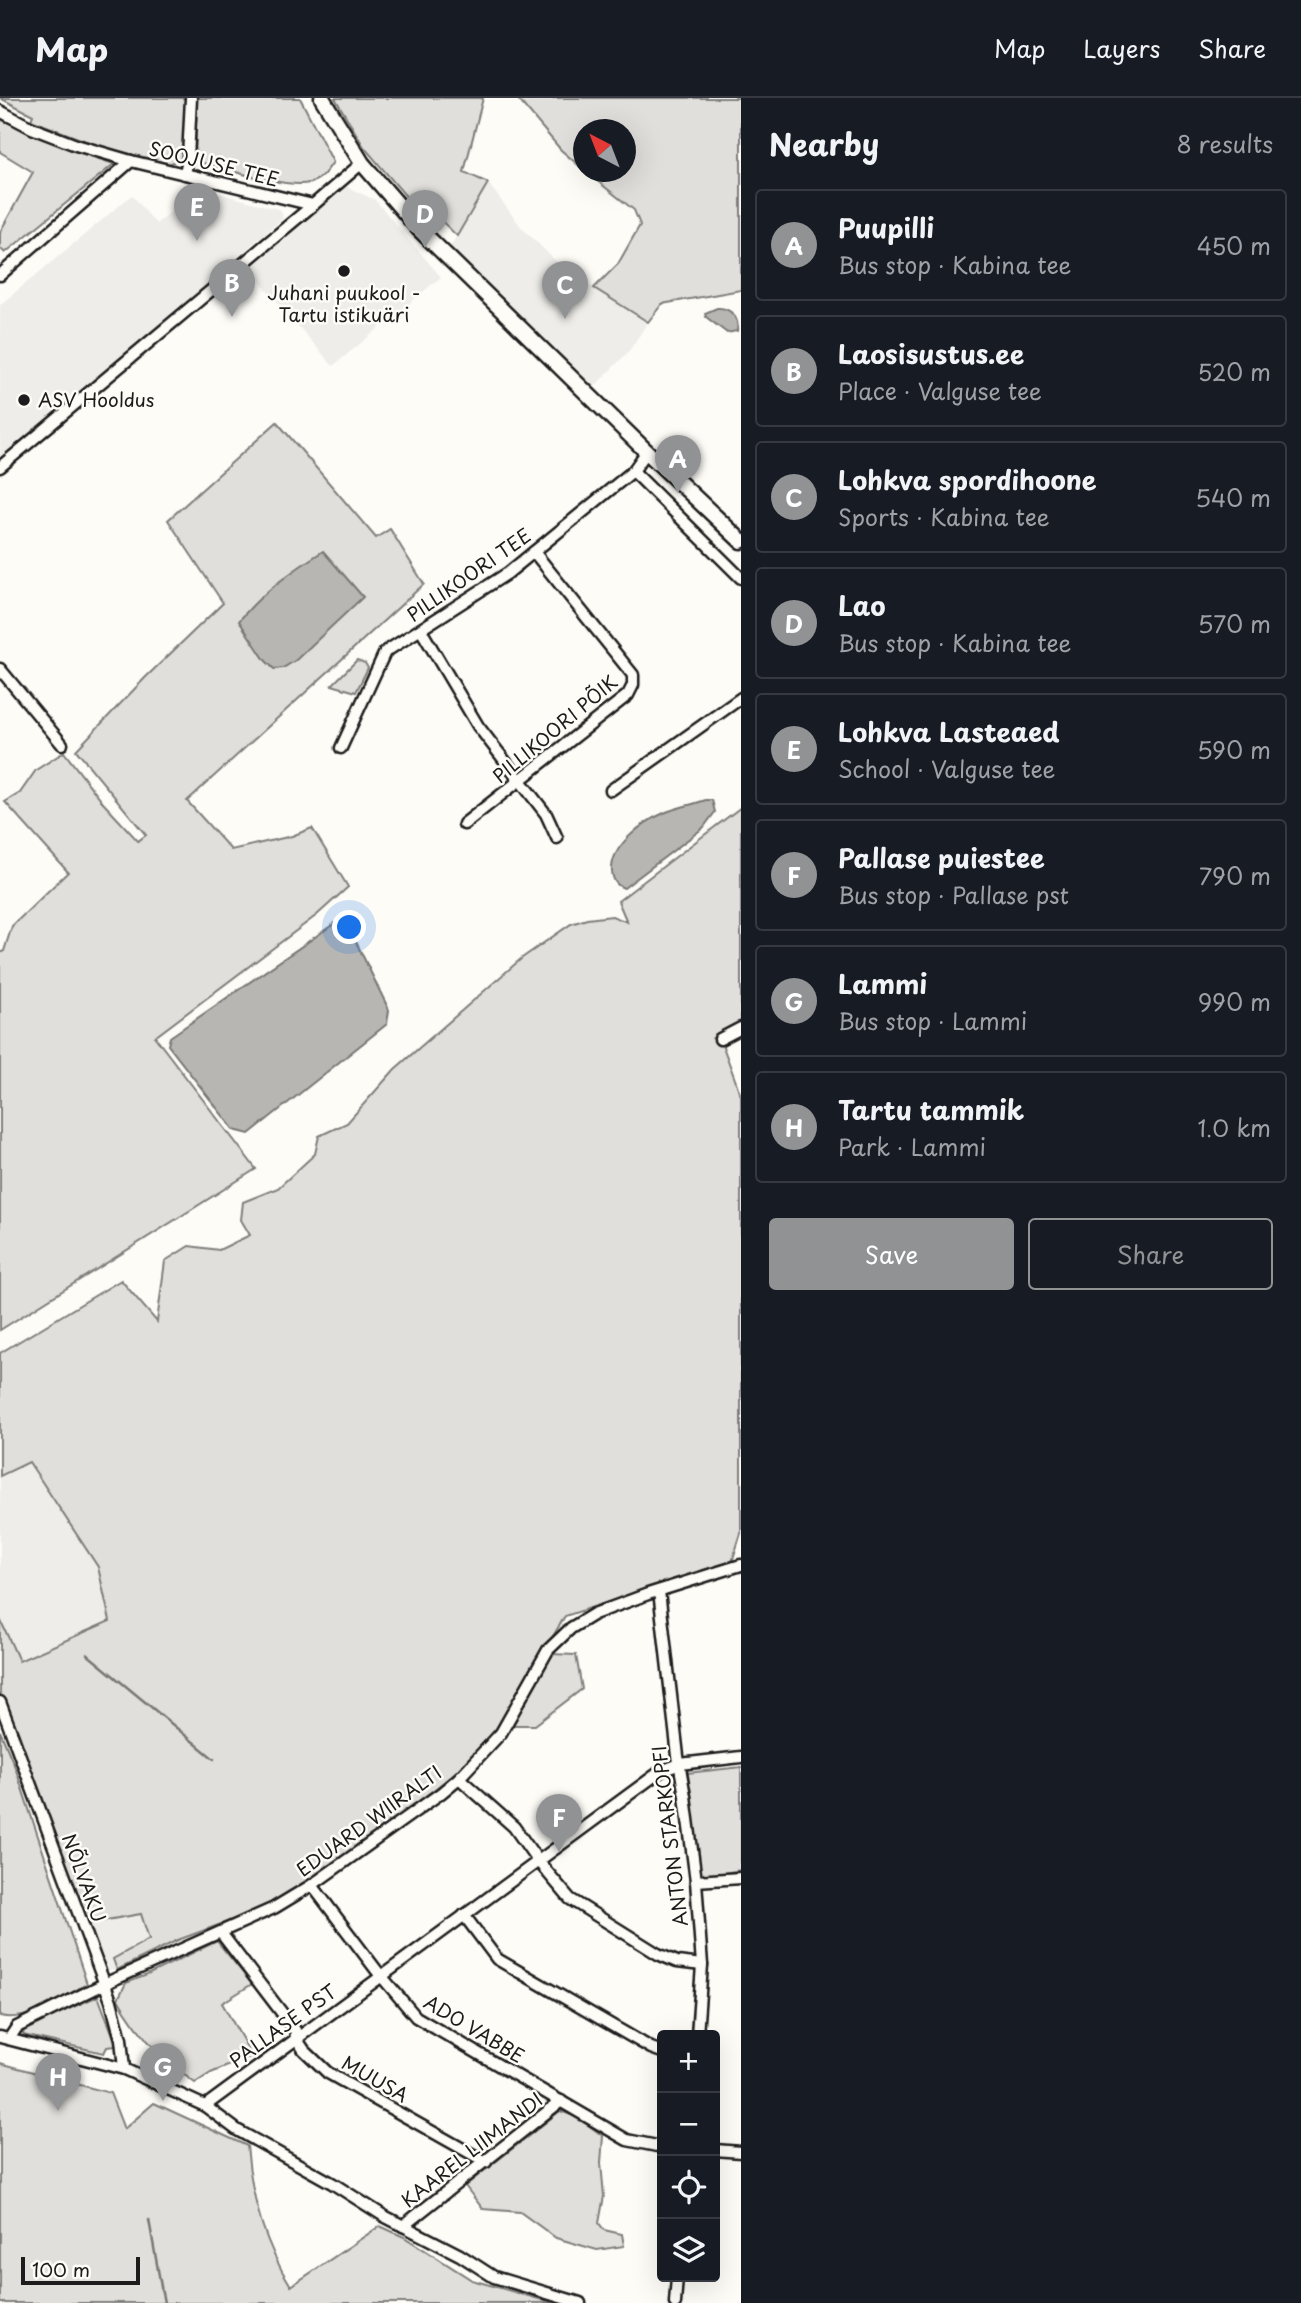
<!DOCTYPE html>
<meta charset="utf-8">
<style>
:root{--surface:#171b24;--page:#20242c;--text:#f1f3f6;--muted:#9ea1a6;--line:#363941;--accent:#919294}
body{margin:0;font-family:"Playpen Sans",sans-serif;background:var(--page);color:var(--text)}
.controls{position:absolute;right:21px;bottom:21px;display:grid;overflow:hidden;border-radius:7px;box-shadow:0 7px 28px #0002}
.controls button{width:63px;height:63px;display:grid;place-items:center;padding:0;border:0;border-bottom:2px solid var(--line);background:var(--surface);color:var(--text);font:35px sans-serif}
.compass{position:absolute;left:573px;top:21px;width:63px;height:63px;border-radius:50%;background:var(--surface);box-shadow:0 7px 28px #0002;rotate:318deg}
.scale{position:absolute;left:21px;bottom:18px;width:119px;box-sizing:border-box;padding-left:7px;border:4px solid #1c1c1c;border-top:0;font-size:19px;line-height:24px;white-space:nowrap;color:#1c1c1c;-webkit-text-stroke:5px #fdfcf7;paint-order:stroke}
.you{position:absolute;left:350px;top:830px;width:24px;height:24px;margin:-18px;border:5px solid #fff;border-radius:50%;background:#1a73e8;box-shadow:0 0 0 10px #1a73e833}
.badge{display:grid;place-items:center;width:46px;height:46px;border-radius:50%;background:var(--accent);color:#fff;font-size:23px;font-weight:700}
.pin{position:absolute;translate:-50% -58px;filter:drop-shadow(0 2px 4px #0008)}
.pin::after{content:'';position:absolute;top:37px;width:24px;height:21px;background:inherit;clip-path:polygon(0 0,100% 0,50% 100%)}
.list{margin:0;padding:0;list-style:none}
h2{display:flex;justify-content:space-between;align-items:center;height:91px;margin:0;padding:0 28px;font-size:30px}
h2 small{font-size:23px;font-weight:400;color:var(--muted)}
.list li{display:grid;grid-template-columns:46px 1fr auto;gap:21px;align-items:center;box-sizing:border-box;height:112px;margin:0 14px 14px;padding:0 14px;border:2px solid var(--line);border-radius:7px}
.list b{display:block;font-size:26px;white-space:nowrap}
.list p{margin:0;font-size:23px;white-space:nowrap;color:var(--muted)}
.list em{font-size:23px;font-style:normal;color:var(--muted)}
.actions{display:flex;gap:14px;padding:21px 28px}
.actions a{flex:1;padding:16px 0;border:2px solid var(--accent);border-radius:7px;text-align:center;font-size:24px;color:var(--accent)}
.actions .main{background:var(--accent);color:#fff}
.icon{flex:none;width:38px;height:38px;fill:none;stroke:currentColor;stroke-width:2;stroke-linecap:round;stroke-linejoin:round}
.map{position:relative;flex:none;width:741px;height:2205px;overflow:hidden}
header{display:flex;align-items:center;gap:42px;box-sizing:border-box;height:98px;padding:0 35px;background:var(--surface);border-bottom:2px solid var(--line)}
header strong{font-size:33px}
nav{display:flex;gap:38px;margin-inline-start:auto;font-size:24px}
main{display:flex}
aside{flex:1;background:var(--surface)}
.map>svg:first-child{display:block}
.built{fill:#eeede9}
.green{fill:#e0dfdb;stroke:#7e7e7c;stroke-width:2}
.water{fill:#b7b6b2;stroke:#797876;stroke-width:2}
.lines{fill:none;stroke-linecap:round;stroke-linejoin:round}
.stream{stroke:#797876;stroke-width:2.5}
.street-casing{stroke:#1c1c1c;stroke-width:15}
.secondary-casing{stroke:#1c1c1c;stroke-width:19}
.street{stroke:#fdfcf7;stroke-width:10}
.secondary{stroke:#fdfcf7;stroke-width:14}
.poi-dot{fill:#1c1c1c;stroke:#fdfcf7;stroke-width:2.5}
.labels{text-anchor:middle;stroke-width:5;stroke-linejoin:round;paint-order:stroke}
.street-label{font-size:19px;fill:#1c1c1c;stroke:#fdfcf7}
.poi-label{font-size:19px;fill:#1c1c1c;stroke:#fdfcf7}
</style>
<header>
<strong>Map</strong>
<nav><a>Map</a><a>Layers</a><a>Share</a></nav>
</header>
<main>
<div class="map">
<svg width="741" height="2205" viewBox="0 0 741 2205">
<rect width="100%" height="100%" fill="#fdfcf7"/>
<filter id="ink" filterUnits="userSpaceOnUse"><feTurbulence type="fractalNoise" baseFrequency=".0143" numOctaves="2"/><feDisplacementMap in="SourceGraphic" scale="14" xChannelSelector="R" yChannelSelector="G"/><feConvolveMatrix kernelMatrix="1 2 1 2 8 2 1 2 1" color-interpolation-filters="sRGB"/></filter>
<g filter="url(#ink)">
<g class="built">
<path d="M488,85L522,130L566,173L648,224L629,253L592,291L569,269L559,254L523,224L449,151Z"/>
<path d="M345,88L375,102L441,179L333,268L246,168Z"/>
<path d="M200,90L281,112L283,120L168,219L170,222L0,361V207L132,97L156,126Z"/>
<path d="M29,1364L98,1469L110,1524L19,1564L0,1521V1378Z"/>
<path d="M140,1815L149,1841L113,1861L117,1872H109L100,1868L84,1826Z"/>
</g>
<g class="green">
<path d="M0,0H186L182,60L169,66L99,48L31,22L33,17Z"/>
<path d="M197,0H300L333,64C326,74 321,82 309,85C288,91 219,69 195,63Z"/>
<path d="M335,0H483L464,74L488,85L457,138L427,109L420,115L364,49Z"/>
<path d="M517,0H741V192L662,206L648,224L594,190L618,166L640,127L634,112L586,74H626V32H584L583,71L561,52Z"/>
<path d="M0,21L64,49L114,66L5,155L0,150V134L33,74L0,54Z"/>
<path d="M277,324L376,440L390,431L424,486L187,703L231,752L292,738L312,730L348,789L317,817L155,939L256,1071L0,1232V855L4,853L12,828L68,774L5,704L20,695L36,672L64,654L104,706L138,743L146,737L76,652L146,579L223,505L168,422Z"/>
<path d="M357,562L365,565L368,570L356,594L332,587Z"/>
<path d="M741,709V926L713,940L721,943L741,998V1435L732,1464L565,1518L541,1558L550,1556L576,1557L582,1591L535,1627H503L506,1621L467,1664L444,1684L349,1756L272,1807L178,1842L117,1872L113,1861L149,1841L141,1816L84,1826L0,1600V1521L19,1563L110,1523L98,1469L29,1364L0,1378V1255L121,1182L157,1224L165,1163L189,1148L219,1152L250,1137L241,1122L243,1104L278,1090L315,1056L319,1038L347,1025L395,971L522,860L571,826L587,821L612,818L627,824L618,803Z"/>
<path d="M0,1633L15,1669L87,1886C62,1899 30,1925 0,1918Z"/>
<path d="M741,1669V1772L699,1779L687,1675Z"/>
<path d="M217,1843L252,1886L222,1905L252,1958L211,1975L195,1985C162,1962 138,1936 118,1901L126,1885L147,1877Z"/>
<path d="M98,1898L117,1948L107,1949L104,1955L23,1937L24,1931Z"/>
<path d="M0,1965L110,1995L124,2031L154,2005L247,2048C251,2097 264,2146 291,2188L380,2128L404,2139L472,2182L553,2205H0Z"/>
<path d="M560,2013L577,2019L603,2038L601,2065L604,2098L599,2125L604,2132L622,2136L624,2148L597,2152L556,2140L520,2114L483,2111L465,2088Z"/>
</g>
<g class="water">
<path d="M717,210C730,209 740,220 737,233L727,235L706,219L705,215Z"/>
<path d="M323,453L363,499L296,562L283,570L274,571L265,562L239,523C261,495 292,473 323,453Z"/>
<path d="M706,702H712L715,714L703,730L624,790C616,788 613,782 612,774C610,748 643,724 664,715C677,709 692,707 706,702Z"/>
<path d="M344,819L389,912L387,926L249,1036L234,1032L168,947L170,939Z"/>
</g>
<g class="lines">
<g class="stream">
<path d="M87,1556L214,1661"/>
<path d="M149,2122L164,2205"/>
</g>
<defs>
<g id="street">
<path d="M0,13L32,30L76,47L131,63"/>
<path d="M185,76L188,60L191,0"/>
<path d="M0,177L131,63L313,107L362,65"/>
<path d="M0,369L313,107"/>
<path d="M633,373L741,480"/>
<path d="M421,532L478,628L546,716L557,740"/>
<path d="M0,571L62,646"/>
<path d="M341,650L385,554L508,475L633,373L643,359L645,352"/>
<path d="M611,692L741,600"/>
<path d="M464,726L628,597L633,587V577L534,454"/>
<path d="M720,941L741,930"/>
<path d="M659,1493L678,1658L685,1698L696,1783L702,1867L697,1937"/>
<path d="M0,1604L111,1903L121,1941L124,1971"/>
<path d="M459,1680L514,1729L538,1763L570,1801L658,1856L677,1864L702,1867"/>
<path d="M696,1783L741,1780"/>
<path d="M312,1787L377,1873L416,1919L627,2042L662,2049"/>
<path d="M464,1817L497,1861L651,1950L662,1954"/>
<path d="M221,1835L295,1932L296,1940L304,1952L328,1975L486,2064"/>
<path d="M0,1939L124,1971L205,2008L237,2032L332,2085L384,2118L460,2157L494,2179L580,2205"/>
<path d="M9,1941L17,1929L104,1886L274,1810L312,1787L441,1695L459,1680L501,1635L548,1552L571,1530L594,1516L648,1496L741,1467"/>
<path d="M205,2008L661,1673L680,1666L741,1659"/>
<path d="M715,2052L741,2054"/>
<path d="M403,2128L561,2003"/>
<path d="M675,2205L677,2179"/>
</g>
<path id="secondary" d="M322,0L362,65L420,132L645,352L741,443"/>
</defs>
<use href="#street" class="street-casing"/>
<use href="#secondary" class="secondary-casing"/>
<use href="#street" class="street"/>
<use href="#secondary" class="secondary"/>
</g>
</g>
<g class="poi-dot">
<circle cx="344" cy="173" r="7"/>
<circle cx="24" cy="302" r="7"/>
</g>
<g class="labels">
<g class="street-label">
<text transform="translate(214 66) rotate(14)" y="7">SOOJUSE TEE</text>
<text transform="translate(469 477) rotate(-35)" y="7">PILLIKOORI TEE</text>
<text transform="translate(555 631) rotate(-40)" y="7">PILLIKOORI PÕIK</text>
<text transform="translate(369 1723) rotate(-36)" y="7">EDUARD WIIRALTI</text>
<text transform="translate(670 1738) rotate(-97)" y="7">ANTON STARKOPFI</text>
<text transform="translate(84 1780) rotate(70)" y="7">NÕLVAKU</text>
<text transform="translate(283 1928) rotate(-36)" y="7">PALLASE PST</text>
<text transform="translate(474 1931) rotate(31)" y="7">ADO VABBE</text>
<text transform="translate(375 1981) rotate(30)" y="7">MUUSA</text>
<text transform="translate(472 2052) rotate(-38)" y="7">KAAREL LIIMANDI</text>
</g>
<g class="poi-label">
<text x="344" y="202">Juhani puukool -<tspan x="344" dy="22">Tartu istikuäri</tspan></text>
<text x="38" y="309" text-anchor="start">ASV Hooldus</text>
</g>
</g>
</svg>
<div class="controls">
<button>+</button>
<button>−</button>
<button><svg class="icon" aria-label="locate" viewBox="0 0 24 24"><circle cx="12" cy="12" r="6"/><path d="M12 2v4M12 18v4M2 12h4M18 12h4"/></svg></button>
<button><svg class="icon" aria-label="layers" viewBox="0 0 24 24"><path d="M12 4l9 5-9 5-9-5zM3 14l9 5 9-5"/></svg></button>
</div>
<svg class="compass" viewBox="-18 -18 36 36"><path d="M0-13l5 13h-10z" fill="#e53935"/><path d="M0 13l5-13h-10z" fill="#9ea1a6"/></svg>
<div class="scale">100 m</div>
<div class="you"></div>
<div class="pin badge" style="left:678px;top:395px">A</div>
<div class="pin badge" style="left:232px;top:219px">B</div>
<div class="pin badge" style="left:565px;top:221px">C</div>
<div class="pin badge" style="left:425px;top:150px">D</div>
<div class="pin badge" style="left:197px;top:143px">E</div>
<div class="pin badge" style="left:559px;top:1754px">F</div>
<div class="pin badge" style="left:163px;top:2003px">G</div>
<div class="pin badge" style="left:58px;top:2013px">H</div>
</div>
<aside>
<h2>Nearby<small>8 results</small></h2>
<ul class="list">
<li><span class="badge">A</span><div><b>Puupilli</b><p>Bus stop · Kabina tee</p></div><em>450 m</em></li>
<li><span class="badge">B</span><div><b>Laosisustus.ee</b><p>Place · Valguse tee</p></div><em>520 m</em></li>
<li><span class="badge">C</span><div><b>Lohkva spordihoone</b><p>Sports · Kabina tee</p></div><em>540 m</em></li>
<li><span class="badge">D</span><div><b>Lao</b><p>Bus stop · Kabina tee</p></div><em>570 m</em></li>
<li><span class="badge">E</span><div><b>Lohkva Lasteaed</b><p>School · Valguse tee</p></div><em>590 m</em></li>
<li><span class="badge">F</span><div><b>Pallase puiestee</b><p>Bus stop · Pallase pst</p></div><em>790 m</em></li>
<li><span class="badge">G</span><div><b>Lammi</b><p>Bus stop · Lammi</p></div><em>990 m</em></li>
<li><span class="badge">H</span><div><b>Tartu tammik</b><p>Park · Lammi</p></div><em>1.0 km</em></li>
</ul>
<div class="actions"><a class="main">Save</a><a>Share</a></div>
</aside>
</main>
